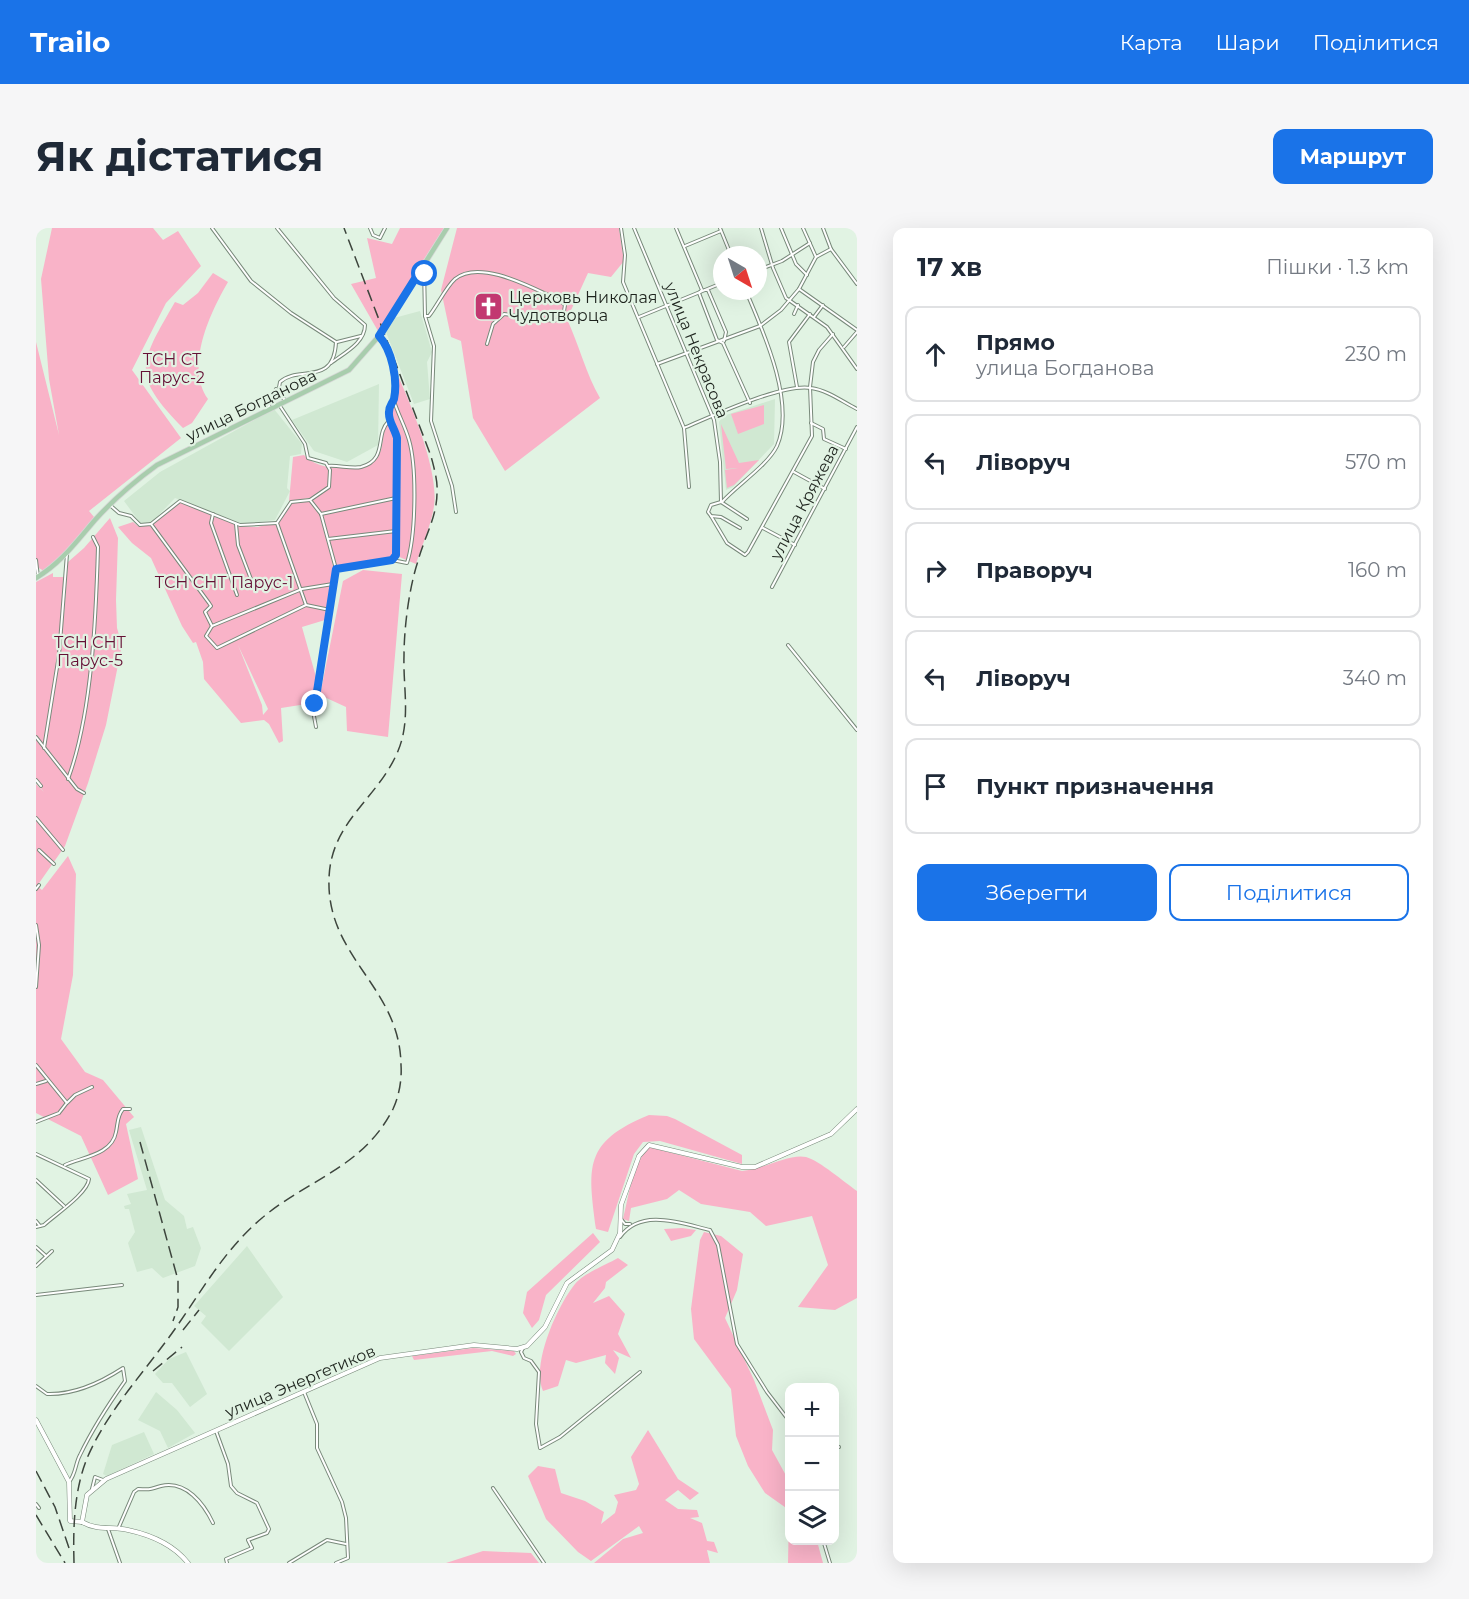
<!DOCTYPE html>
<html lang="uk">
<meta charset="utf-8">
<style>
:root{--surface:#fff;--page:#f6f6f7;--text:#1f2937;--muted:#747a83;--line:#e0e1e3;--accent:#1a73e8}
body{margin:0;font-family:Montserrat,sans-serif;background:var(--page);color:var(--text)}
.controls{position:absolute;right:18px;bottom:18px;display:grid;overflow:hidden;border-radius:12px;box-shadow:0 6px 24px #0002}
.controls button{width:54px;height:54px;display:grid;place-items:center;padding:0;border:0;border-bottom:2px solid var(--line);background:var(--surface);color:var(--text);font:30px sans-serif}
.compass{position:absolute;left:677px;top:18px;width:54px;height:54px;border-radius:50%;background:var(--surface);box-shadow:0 6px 24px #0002;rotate:141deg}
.stop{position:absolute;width:18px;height:18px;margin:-14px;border:4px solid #1a73e8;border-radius:50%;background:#fff}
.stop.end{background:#1a73e8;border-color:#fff;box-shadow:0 2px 6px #0008}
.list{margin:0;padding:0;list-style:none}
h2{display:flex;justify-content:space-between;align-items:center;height:78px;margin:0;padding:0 24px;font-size:26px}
h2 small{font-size:20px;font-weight:400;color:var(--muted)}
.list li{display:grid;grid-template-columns:39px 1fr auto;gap:18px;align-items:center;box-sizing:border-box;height:96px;margin:0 12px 12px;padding:0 12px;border:2px solid var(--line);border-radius:12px}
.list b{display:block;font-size:22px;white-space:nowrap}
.list p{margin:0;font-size:20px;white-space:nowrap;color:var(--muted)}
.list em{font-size:20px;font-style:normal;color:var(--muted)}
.actions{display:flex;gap:12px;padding:18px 24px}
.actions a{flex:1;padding:14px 0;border:2px solid var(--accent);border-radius:12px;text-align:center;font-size:21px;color:var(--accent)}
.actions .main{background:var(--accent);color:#fff}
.icon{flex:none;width:33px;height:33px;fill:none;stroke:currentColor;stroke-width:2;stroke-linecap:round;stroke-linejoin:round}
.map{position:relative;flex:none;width:821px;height:1335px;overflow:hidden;border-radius:12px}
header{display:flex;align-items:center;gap:36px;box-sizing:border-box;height:84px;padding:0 30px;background:var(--accent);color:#fff}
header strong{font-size:28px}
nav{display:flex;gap:33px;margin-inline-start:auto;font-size:21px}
.intro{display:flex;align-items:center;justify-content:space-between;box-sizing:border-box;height:144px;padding:0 36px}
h1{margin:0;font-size:42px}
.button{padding:15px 27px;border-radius:12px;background:var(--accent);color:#fff;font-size:21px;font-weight:700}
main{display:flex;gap:36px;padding:0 36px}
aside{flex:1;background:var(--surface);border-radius:12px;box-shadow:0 6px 24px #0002}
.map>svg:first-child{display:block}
.built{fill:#d0e8d2}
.green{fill:#f9b3c8;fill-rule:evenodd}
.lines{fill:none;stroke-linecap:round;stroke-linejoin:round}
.street-casing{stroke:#78897a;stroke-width:4}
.secondary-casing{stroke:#78897a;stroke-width:5}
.primary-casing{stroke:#d6d7d6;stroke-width:6}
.street{stroke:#fff;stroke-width:2}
.secondary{stroke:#fff;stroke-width:4}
.primary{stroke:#a8cdad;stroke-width:4.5}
.rail{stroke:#3d453d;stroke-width:1.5;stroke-dasharray:12 6;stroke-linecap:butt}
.route{stroke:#1a73e8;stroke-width:8}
.labels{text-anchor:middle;stroke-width:4.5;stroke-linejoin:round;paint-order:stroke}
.poi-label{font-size:16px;fill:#1d231d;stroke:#e1f3e3;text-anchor:start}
.street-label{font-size:16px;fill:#1d231d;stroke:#e1f3e3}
.park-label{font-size:16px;fill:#651035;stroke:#e1f3e3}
</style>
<header>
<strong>Trailo</strong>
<nav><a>Карта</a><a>Шари</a><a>Поділитися</a></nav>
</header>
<div class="intro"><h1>Як дістатися</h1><a class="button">Маршрут</a></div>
<main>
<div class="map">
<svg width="821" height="1335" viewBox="0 0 821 1335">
<rect width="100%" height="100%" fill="#e1f3e3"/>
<g class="built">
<path d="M384,83L396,124L391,134L394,171L378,176L350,104L358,90Z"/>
<path d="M343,156L342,217L311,234L278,223L256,192Z"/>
<path d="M739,171L738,216L697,259L690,262L683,194L687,188Z"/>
<path d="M238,181L266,216L265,226L254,228L251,260L254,263L239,292L207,296L139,270L116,294L105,296L88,273L124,244Z"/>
<path d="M105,899L129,972L148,988L151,1001L157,999L165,1020L159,1038L127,1050L116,1040L101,1044L92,1015L99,1004L93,981H89L88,978L95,976L91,966L111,962L93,902Z"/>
<path d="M211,1018L247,1069L193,1123L165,1095L170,1088L158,1078Z"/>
<path d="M150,1124L171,1166L154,1179L136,1155H127L119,1146L133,1131Z"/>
<path d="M120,1164L141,1182L159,1205L132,1220L124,1203L102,1192Z"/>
<path d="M108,1204L118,1226L71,1248L67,1246L76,1217Z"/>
</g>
<g class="green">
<path d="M16,0H117L127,12L142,3L165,38L130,75L96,142L145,210L53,283L58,289L38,315L8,343L1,339L0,346V114L23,207L13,151L5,51Z"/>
<path d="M364,0H408L342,103L315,56L340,50L331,10L356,16Z"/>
<path d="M421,0H583L588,33L575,49L552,45L531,91C543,117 550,146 564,170L469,243L437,190L425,113L415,109L405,62Z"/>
<path d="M177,45L192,54C174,85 149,138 172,171L156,195L147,200C94,146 104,135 139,74L147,77L162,65Z"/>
<path d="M363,150C377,182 403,244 398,278C395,298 386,317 380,336L361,328L360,235L359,327L356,331L301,340L287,287L274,270L253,273L257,229L268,227C281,244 330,245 343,226C349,217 344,203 353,195L360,214L361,233L363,208L354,179L360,172L359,151Z"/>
<path d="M728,177V196L702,206L695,186Z"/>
<path d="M685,196L703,235L723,232L698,257L691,260L689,242L702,240L690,241Z"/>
<path d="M274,273L285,287L298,342L289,392L266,399L280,449H283L277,475L245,480L247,513L243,515L233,496L228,492L205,495L168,451L167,434L160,414L157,415L146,398L115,330L96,315L82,299L97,294L102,298L117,296L142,274H146L193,291L202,298L221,299L243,294L256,275ZM202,417L232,481L227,487L226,477Z"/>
<path d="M74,290L82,310L80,372L81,400L86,417L70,497L52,555L29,618L1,658L6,662L32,628L40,646L37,747L25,811L49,844L67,852L98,889L90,896L102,951L72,967L45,908L0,885V592L7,598L0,588V556L8,564L0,554V354L17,345V349H30L27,399L32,334L48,320Z"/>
<path d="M327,342L366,346L352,509L311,503L310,479L284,467L307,353Z"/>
<path d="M613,887L631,888L639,891L706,927V936L624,913L607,914L598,926L572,1004L560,1001C552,939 547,914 613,887Z"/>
<path d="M613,919L706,943C725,942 754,925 770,929C784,933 808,954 821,963V1070L799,1082L762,1079L792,1037L776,988L730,998L714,984L665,976L643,962L631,971L595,980L593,993L587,991C593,968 596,936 613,919Z"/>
<path d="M646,1000L660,1002L655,1008L635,1013L628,1001Z"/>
<path d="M668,1004L685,1008L707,1026L701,1062L689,1090L718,1152L737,1202L736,1222L753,1253V1282L729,1265L712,1238L700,1208L695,1161L658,1111L655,1081L664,1012Z"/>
<path d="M557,1005L564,1014L510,1067L503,1092L496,1100L487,1085L491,1064Z"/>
<path d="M582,1030L592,1037L570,1054L569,1060L557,1075L573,1068L589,1086L582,1106L595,1130L577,1122L583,1130L579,1146L569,1135L570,1127L540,1135L530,1132L522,1158L507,1163C495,1137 521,1078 539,1056C548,1045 570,1037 582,1030Z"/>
<path d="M437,1120L478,1123L480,1126L477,1128L456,1123L378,1132L376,1128Z"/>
<path d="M612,1202L642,1251L663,1265L654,1272L642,1262L629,1272L642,1281L661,1282L663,1289L654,1290L666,1295L671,1313L678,1314L682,1325L671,1322L674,1335H558L587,1311L607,1305L603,1298L555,1333L542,1324L510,1291L492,1248L502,1238L519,1241L525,1265L549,1273L568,1284L565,1296L579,1285L582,1274L578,1267L600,1262L603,1256L595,1229Z"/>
<path d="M753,1286L754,1312L781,1313L787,1335H752Z"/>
<path d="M447,1323L495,1325L503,1335H410Z"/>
</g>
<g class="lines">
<defs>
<g id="street">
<path d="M176,0L215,53L255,85L300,114C298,159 262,137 244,154L242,165L249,172"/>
<path d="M241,0L298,70L329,97C329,115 308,125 295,135"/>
<path d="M334,0L337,7L344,10L349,0"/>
<path d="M585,0L589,27L587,54L648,200L653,259"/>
<path d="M598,0L678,192L684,234L685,274"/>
<path d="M640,0L666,62L663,65L681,112L687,115L714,175"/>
<path d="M684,0L695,27"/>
<path d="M725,0L737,40L750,70L791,99L821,141"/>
<path d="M745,0L760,36L771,47"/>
<path d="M767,0L780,29"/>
<path d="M787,0L795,21L821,56"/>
<path d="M649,18L685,3"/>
<path d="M388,40L389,88H393C401,78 410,59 419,51C444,30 498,61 523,72L529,77L527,89L518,93L468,86L457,96L451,116"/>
<path d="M722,42L746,33L774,15"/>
<path d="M763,61L821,102"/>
<path d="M669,62H672L690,104L688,113"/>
<path d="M758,86L762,77"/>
<path d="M389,88L398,118L395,193L416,258L420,284"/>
<path d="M603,89L686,55"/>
<path d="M778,89L787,77"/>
<path d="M301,114L325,108"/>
<path d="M808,119L821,104"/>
<path d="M621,136L724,98L745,82L763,61L780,29L795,21"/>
<path d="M761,159L753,114L774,86"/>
<path d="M244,178L269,216L272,230L290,235L294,242L293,259L274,272L285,286L300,341L284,453L277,483L280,499"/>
<path d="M232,180L240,161"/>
<path d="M775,195L787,201L788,211L810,221"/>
<path d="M648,200C676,188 747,155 775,160C791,162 807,174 821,181"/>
<path d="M292,238C302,237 316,241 325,239C352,232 339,207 352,194"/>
<path d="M758,244L789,261"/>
<path d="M274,272L255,274L241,295L270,377L294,382"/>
<path d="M685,274L675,277L672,284L675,288L685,289L704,300"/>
<path d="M685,274L711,291"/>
<path d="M686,274C700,258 732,237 741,218C760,175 727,103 710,63"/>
<path d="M75,278L83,285L95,288L104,297L115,296L173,375L175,378L169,384L176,398"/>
<path d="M177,286L175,295L201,367"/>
<path d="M285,286L360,270"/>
<path d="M675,288L691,315L709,327L712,324L776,208L774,159L777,134L783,122L797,106"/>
<path d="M115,296L144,273L204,297L241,295"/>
<path d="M200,296L202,317L218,359"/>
<path d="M727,300L759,317"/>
<path d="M292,311L360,303"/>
<path d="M0,332L2,349"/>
<path d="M356,332L371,335C380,307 381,240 373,212C369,198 362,186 358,173"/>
<path d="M300,341L356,332L360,327L361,210C359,201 352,194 353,184C353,178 356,175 358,171C362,152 356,122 343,108"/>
<path d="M736,359L821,199"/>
<path d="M270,377L181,420L170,408L176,398L266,361L297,356"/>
<path d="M752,417L821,502"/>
<path d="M0,509L41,561L48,565"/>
<path d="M8,520L23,427L31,326"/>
<path d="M32,551C56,486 60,389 62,319L57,309"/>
<path d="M0,552L5,558"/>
<path d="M0,590L27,622"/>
<path d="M3,622L18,636"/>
<path d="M0,661L3,657"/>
<path d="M0,697L3,717L0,759"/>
<path d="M0,837L31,875L39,867L56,859"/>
<path d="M0,856L10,853"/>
<path d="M0,894L23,885L30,876"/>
<path d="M0,926L53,951C52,965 19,987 8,997L0,999"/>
<path d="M29,937C46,929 76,927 80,904C82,895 81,888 87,881H94"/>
<path d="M0,952L28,978"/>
<path d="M585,991L589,996H594"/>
<path d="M0,993L4,998"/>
<path d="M584,1009C605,980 644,995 674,1002L682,1017L701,1116L731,1164L754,1194"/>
<path d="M0,1019L10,1028"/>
<path d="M0,1038L16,1023"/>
<path d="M0,1067L86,1057"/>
<path d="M487,1120L485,1124L488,1130L495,1133L503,1144L500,1196L504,1220L524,1209L604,1144"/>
<path d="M0,1158L11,1166C39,1167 64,1155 87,1140L89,1153C72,1177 57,1200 44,1227C39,1236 40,1246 33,1254"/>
<path d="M268,1164L281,1196V1220L306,1274L310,1290L312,1330L300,1335"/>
<path d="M180,1203L192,1236L195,1258L201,1265L221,1275L233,1301L231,1305L212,1312L216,1320L190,1331L191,1335"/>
<path d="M798,1218L803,1219"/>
<path d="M457,1260L508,1335"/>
<path d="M56,1261L59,1249L67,1252"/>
<path d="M0,1276L3,1280"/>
<path d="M72,1301L84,1335"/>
<path d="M82,1301L98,1264L102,1261C116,1262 114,1261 125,1258C150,1252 168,1276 177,1295"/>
<path d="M787,1312L794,1335"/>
<path d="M253,1335L291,1312L310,1316"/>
</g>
<g id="secondary">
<path d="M0,1192L33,1254L34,1293L46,1294"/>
<path d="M46,1294L51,1267L70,1251L344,1130L438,1117L481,1121L491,1118L509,1099L531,1055L576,1022L584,1005L585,977L603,928L613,917L706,939H719L795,906L821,881"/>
<path d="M46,1294C62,1303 75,1298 92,1302C115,1307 137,1316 152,1335"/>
</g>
<path id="primary" d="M0,350C25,335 40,314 59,292C77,272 99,253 121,237L313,142L343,108L411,0"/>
</defs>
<use href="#street" class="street-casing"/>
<use href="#secondary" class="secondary-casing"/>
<use href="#primary" class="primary-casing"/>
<use href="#street" class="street"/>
<use href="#secondary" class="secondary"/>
<use href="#primary" class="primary"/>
<g class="rail">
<path d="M104,914L142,1052V1079L137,1093"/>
<path d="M147,1102L163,1082"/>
<path d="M117,1143L146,1119"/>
<path d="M0,1243L19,1279L33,1320"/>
<path d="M0,1287L29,1335"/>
<path d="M38,1335C37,1299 38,1261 52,1228C70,1187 101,1152 128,1116C160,1074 184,1025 226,990C272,951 327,940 357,881C363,868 366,852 365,837C364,758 290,730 293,650C295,593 342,571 362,523C375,492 367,460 368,428C368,400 373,360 382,333C388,310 401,289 401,265C402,253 398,240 395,228L308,0"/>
</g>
</g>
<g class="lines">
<path class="route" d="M279,476L300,341L356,332L360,327L361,210C359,201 352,193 353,184C353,178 356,176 358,171C362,152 356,122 343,108L387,38L389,46"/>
</g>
<defs>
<symbol id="church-square" viewBox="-11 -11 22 22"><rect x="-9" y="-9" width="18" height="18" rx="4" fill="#c23870" stroke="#e1f3e3"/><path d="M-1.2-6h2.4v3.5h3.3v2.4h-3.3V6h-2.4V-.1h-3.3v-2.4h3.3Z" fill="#fff"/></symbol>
</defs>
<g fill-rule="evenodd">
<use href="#church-square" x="436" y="62" width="33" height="33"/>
</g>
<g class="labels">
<g class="poi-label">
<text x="473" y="75">Церковь Николая<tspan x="473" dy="18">Чудотворца</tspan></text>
</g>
<g class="street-label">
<text transform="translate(661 122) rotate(68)" y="6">улица Некрасова</text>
<text transform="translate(215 177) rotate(-26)" y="6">улица Богданова</text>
<text transform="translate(768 274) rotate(-62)" y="6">улица Кряжева</text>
<text transform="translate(264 1153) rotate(-23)" y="6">улица Энергетиков</text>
</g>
<g class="park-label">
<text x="136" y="137">ТСН СТ<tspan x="136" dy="18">Парус-2</tspan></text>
<text x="188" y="360">ТСН СНТ Парус-1</text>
<text x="54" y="420">ТСН СНТ<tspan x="54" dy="18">Парус-5</tspan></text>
</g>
</g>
</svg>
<div class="controls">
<button>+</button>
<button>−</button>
<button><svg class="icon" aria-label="layers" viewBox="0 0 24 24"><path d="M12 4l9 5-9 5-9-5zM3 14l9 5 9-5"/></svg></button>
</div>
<svg class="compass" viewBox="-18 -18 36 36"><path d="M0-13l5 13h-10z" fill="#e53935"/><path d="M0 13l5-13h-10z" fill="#747a83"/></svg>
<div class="stop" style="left:389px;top:46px"></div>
<div class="stop end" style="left:279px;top:476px"></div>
</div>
<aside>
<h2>17 хв<small>Пішки · 1.3 km</small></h2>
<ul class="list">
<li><svg class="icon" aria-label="ahead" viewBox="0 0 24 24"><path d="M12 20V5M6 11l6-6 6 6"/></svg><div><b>Прямо</b><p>улица Богданова</p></div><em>230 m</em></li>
<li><svg class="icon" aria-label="left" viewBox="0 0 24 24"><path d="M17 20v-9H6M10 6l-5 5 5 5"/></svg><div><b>Ліворуч</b></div><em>570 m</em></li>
<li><svg class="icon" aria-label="right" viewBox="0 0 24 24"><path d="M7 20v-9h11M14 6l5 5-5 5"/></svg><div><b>Праворуч</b></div><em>160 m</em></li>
<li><svg class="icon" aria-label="left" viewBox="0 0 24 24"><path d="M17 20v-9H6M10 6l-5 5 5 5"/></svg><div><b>Ліворуч</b></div><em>340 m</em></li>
<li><svg class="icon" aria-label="arrive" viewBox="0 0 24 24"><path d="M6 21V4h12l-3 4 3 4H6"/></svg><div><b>Пункт призначення</b></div></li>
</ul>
<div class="actions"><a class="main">Зберегти</a><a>Поділитися</a></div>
</aside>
</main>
